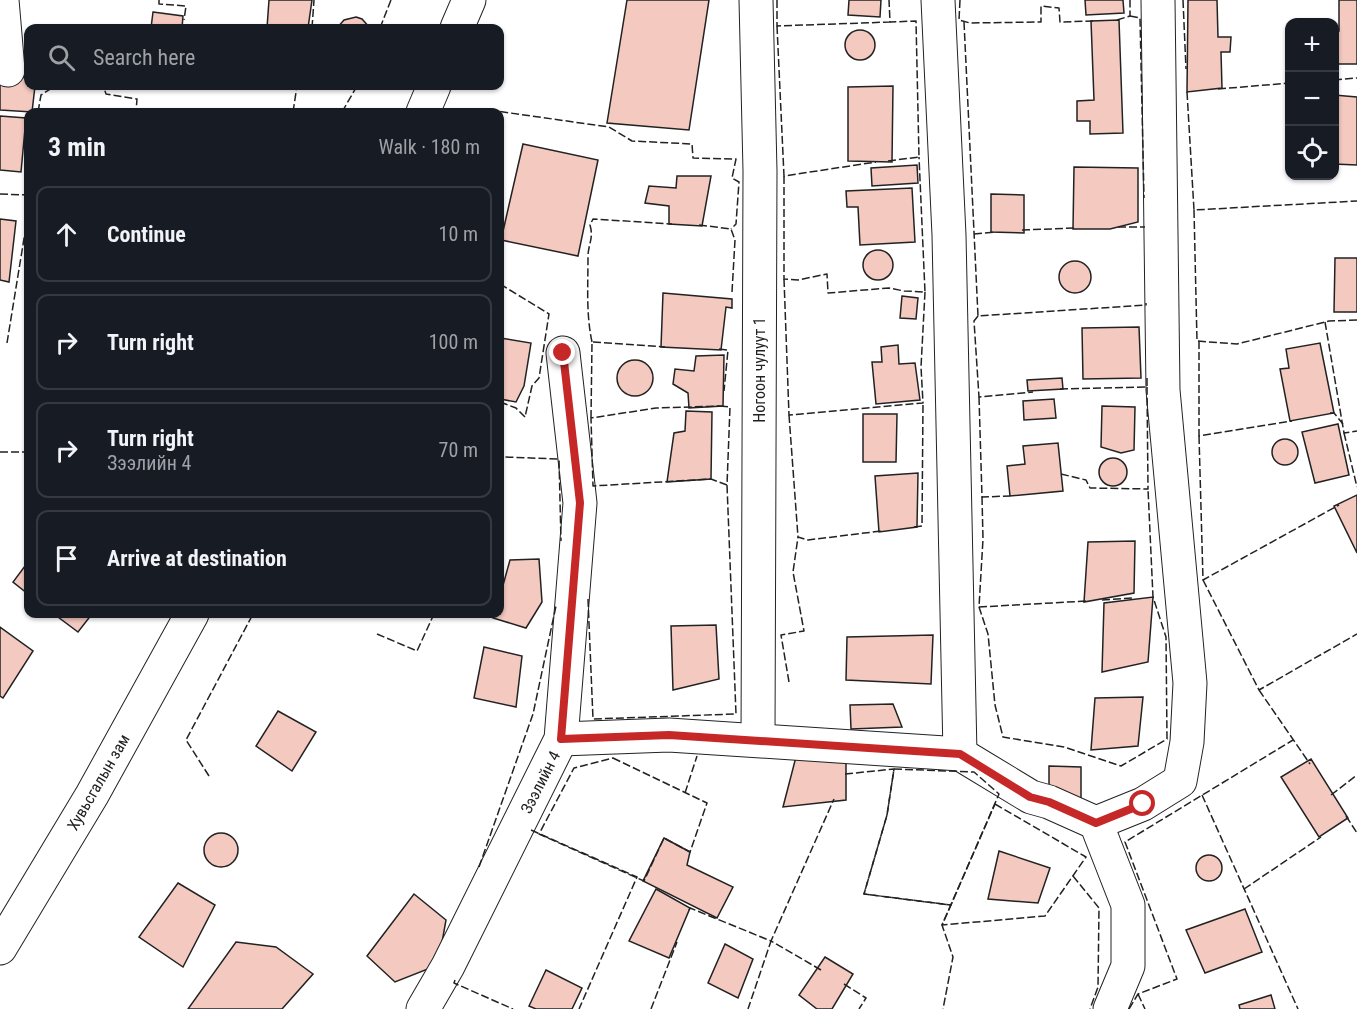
<!DOCTYPE html>
<meta charset="utf-8">
<style>
:root{--surface:#171b24;--page:#242831;--text:#f1f3f6;--muted:#9ea1a6;--line:#363941}
body{margin:0;font-family:"Roboto Condensed",sans-serif;background:var(--page);color:var(--text)}
.controls{position:absolute;right:18px;top:18px;display:grid;overflow:hidden;border-radius:12px;box-shadow:0 2px 4px #0004}
.controls button{width:54px;height:54px;display:grid;place-items:center;padding:0;border:0;border-bottom:2px solid var(--line);background:var(--surface);color:var(--text);font:30px sans-serif}
.stop{position:absolute;width:18px;height:18px;margin:-14px;border:4px solid #c62828;border-radius:50%;background:#fff}
.stop.end{background:#c62828;border-color:#fff;box-shadow:0 2px 6px #0008}
.list{margin:0;padding:0;list-style:none}
h2{display:flex;justify-content:space-between;align-items:center;height:78px;margin:0;padding:0 24px;font-size:26px}
h2 small{font-size:20px;font-weight:400;color:var(--muted)}
.list li{display:grid;grid-template-columns:39px 1fr auto;gap:18px;align-items:center;box-sizing:border-box;height:96px;margin:0 12px 12px;padding:0 12px;border:2px solid var(--line);border-radius:12px}
.list b{display:block;font-size:22px;white-space:nowrap}
.list p{margin:0;font-size:20px;white-space:nowrap;color:var(--muted)}
.list em{font-size:20px;font-style:normal;color:var(--muted)}
.icon{flex:none;width:33px;height:33px;fill:none;stroke:currentColor;stroke-width:2;stroke-linecap:round;stroke-linejoin:round}
.map{position:relative;flex:none;width:1357px;height:1009px;overflow:hidden}
.search{position:absolute;background:var(--surface);box-shadow:0 2px 4px #0004;left:24px;top:24px;width:480px;height:66px;display:flex;align-items:center;gap:15px;box-sizing:border-box;padding:0 21px;border-radius:12px;color:var(--muted);font-size:22px}
.panel{position:absolute;background:var(--surface);box-shadow:0 2px 4px #0004;left:24px;top:108px;width:480px;height:510px;border-radius:12px}
.map>svg:first-child{display:block}
.building{fill:#f3c9c0;stroke:#222;stroke-width:1.5}
.lines{fill:none;stroke-linecap:round;stroke-linejoin:round}
.minor-casing{stroke:#222;stroke-width:35}
.secondary-casing{stroke:#222;stroke-width:35}
.minor{stroke:#fff;stroke-width:33}
.secondary{stroke:#fff;stroke-width:33}
.fence{stroke:#222;stroke-width:1.5;stroke-dasharray:8 3;stroke-linecap:butt}
.route{stroke:#c62828;stroke-width:8}
.labels{text-anchor:middle;stroke-width:4.5;stroke-linejoin:round;paint-order:stroke}
.street-label{font-size:16px;fill:#222;stroke:#fff}
</style>
<div class="map">
<svg width="1357" height="1009" viewBox="0 0 1357 1009">
<rect width="100%" height="100%" fill="#fff"/>
<g class="building">
<path d="M269,0H312L308,28H267Z"/>
<path d="M627,0H709L689,130L607,123Z"/>
<path d="M849,0H881L880,17L848,15Z"/>
<path d="M1085,0H1123L1124,13L1086,15Z"/>
<path d="M1188,0H1217L1218,37H1231L1230,52H1221L1222,88L1187,92Z"/>
<path d="M1339,0H1357V64H1334V31H1339Z"/>
<path d="M153,12L183,16L182,28H151Z"/>
<path d="M356,17L362,19L370,28H337L344,20Z"/>
<path d="M1119,20L1123,133L1090,134V121H1077V101L1094,100L1091,21Z"/>
<circle cx="860" cy="45" r="15"/>
<path d="M0,75L28,78V86H35L32,112L0,110Z"/>
<path d="M893,86L892,162L848,161V87Z"/>
<path d="M1334,95L1357,97V165L1334,164Z"/>
<path d="M0,116L26,118L21,172L0,170Z"/>
<path d="M523,144L598,160L578,256L501,240Z"/>
<path d="M917,165L918,183L872,186L871,168Z"/>
<path d="M1074,167L1138,168V222L1110,229H1073Z"/>
<path d="M677,176H711L702,226L669,224V206L645,203L649,186L676,188Z"/>
<path d="M912,188L915,242L860,245L858,207H847L846,191Z"/>
<path d="M991,194L1024,195V233L991,232Z"/>
<path d="M0,219L16,221L9,282L0,280Z"/>
<circle cx="878" cy="265" r="15"/>
<path d="M1335,258H1357V312H1334Z"/>
<circle cx="1075" cy="277" r="16"/>
<path d="M663,293L732,299V308L726,307L721,350L661,347Z"/>
<path d="M902,296L918,298L916,319L900,318Z"/>
<path d="M1139,327L1141,378L1083,379L1082,328Z"/>
<path d="M500,338L531,343L524,386L516,402L500,399Z"/>
<path d="M1320,343L1334,413L1290,421L1280,369L1289,368L1286,349Z"/>
<path d="M898,345L899,364L915,363L920,400L876,404L872,362H882L881,347Z"/>
<path d="M724,355L723,406L689,408L688,393L673,384L675,369L694,371L696,356Z"/>
<circle cx="635" cy="378" r="18"/>
<path d="M1062,378L1063,389L1028,391L1027,380Z"/>
<path d="M1054,399L1056,418L1024,420L1023,401Z"/>
<path d="M1102,406L1135,407L1134,450L1121,453L1101,447Z"/>
<path d="M686,411L712,412L711,479L667,482L674,433L685,431Z"/>
<path d="M863,414H897L896,462H863Z"/>
<path d="M1338,424L1349,475L1315,483L1302,432Z"/>
<circle cx="1285" cy="452" r="13"/>
<path d="M1058,443L1063,491L1010,496L1007,466L1025,464L1023,446Z"/>
<circle cx="1113" cy="472" r="14"/>
<path d="M918,473L917,527L879,532L875,476Z"/>
<path d="M1357,495V553L1334,506Z"/>
<path d="M1135,541L1134,593L1084,602L1088,542Z"/>
<path d="M539,559L542,602L526,628L493,618L494,614H500V596L510,560Z"/>
<path d="M28,562V594L13,582Z"/>
<path d="M1153,597L1148,662L1102,672L1104,603Z"/>
<path d="M54,614H92L78,632Z"/>
<path d="M716,625L719,679L673,690L671,626Z"/>
<path d="M0,627L33,651L3,698L0,696Z"/>
<path d="M933,635L931,684L846,680L847,637Z"/>
<path d="M484,647L522,656L516,707L474,698Z"/>
<path d="M1143,697L1138,746L1091,750L1095,698Z"/>
<path d="M893,704L902,727L851,729L850,705Z"/>
<path d="M278,711L316,732L292,771L256,746Z"/>
<path d="M797,753L846,760V800L783,807Z"/>
<path d="M1311,759L1348,818L1319,837L1281,777Z"/>
<path d="M1049,766L1081,767V802H1049Z"/>
<circle cx="221" cy="850" r="17"/>
<path d="M664,838L690,852L687,865L733,887L717,918L643,881Z"/>
<path d="M999,851L1050,868L1038,903L988,899Z"/>
<circle cx="1209" cy="868" r="13"/>
<path d="M178,883L215,905L183,967L139,937Z"/>
<path d="M656,889L690,908L669,958L629,941Z"/>
<path d="M414,894L446,920L438,965L395,982L367,956Z"/>
<path d="M1245,909L1262,952L1205,973L1186,930Z"/>
<path d="M236,942L276,947L313,974L282,1009H188Z"/>
<path d="M725,944L753,959L738,998L708,983Z"/>
<path d="M825,957L853,974L832,1009H817L799,995Z"/>
<path d="M546,970L582,988L572,1009H536L529,1006Z"/>
<path d="M1271,995L1275,1009H1240L1239,1005Z"/>
</g>
<g class="lines">
<defs>
<g id="minor">
<path d="M2,0L8,70"/>
<path d="M756,0L760,171L758,739"/>
<path d="M938,0L949,235L960,754"/>
<path d="M561,739L669,735L960,754L1031,797L1049,802L1096,823L1128,905V966L1110,1009"/>
<path d="M1096,823L1143,804L1180,781L1187,742L1190,683L1163,390L1158,0"/>
<path d="M423,1009L448,966L561,739L580,503L563,353"/>
</g>
<g id="secondary">
<path d="M457,28L469,0"/>
<path d="M423,112L434,86"/>
<path d="M0,948L92,795L192,614"/>
</g>
</defs>
<use href="#minor" class="minor-casing"/>
<use href="#secondary" class="secondary-casing"/>
<use href="#minor" class="minor"/>
<use href="#secondary" class="secondary"/>
<g class="fence">
<path d="M159,0V4L186,6L184,20"/>
<path d="M777,0V26L890,22L889,0"/>
<path d="M960,0L959,20L970,23L1041,22V6L1059,8L1060,22L1093,21"/>
<path d="M1183,0L1186,69"/>
<path d="M1130,16L1140,18L1144,198"/>
<path d="M1117,20L1130,16V0"/>
<path d="M964,22L978,316L1146,305V303"/>
<path d="M777,26L784,176L876,162"/>
<path d="M312,28L314,0"/>
<path d="M380,28L391,0"/>
<path d="M1334,80L1357,78"/>
<path d="M74,86L104,88L106,94L137,99L136,112"/>
<path d="M1218,89L1290,83"/>
<path d="M1187,92L1194,210L1357,201"/>
<path d="M38,112L41,95L55,86"/>
<path d="M293,112L297,86"/>
<path d="M342,112L357,86"/>
<path d="M480,112L482,109L609,127L632,141L692,144L693,158L736,159L732,178L739,182L736,224L731,229"/>
<path d="M888,161L919,157L916,21L890,22"/>
<path d="M784,176V279L798,280L827,274L828,293L889,288L904,291L925,292L919,157"/>
<path d="M0,194L28,195"/>
<path d="M1194,210L1197,341L1237,344L1329,321L1357,320"/>
<path d="M699,225L731,229L735,240L732,292"/>
<path d="M1118,227H1145"/>
<path d="M1022,230L1076,228"/>
<path d="M974,234L995,232"/>
<path d="M784,279L789,415L923,403L921,367L925,292"/>
<path d="M500,284L549,314L539,378L532,386L525,417"/>
<path d="M978,316L974,321L979,397L1033,392"/>
<path d="M1325,322L1344,433L1357,431"/>
<path d="M1199,341V436L1292,421"/>
<path d="M592,342C586,314 588,286 588,257C588,244 594,239 590,225L593,219L672,224"/>
<path d="M7,343L28,214"/>
<path d="M719,349L728,350L724,391"/>
<path d="M1060,389L1147,387V377"/>
<path d="M979,397L982,497L1010,496"/>
<path d="M500,402L516,408L525,417"/>
<path d="M720,406L730,407L727,485L711,479L593,486L591,418L656,408Z"/>
<path d="M1330,413H1334L1343,424"/>
<path d="M789,415L798,537L808,540L881,531"/>
<path d="M591,418L592,342L665,347"/>
<path d="M1344,433L1357,487"/>
<path d="M1199,436L1203,580L1339,505"/>
<path d="M0,452H28"/>
<path d="M500,465L503,457L559,459L561,541"/>
<path d="M1061,474L1086,480L1090,488L1148,489L1147,387"/>
<path d="M982,497L983,539L979,607L988,634L995,705L1003,737L1064,747L1121,766L1167,739L1166,637L1153,597L1148,489"/>
<path d="M914,527L922,526L923,403"/>
<path d="M1203,580L1259,690L1357,634"/>
<path d="M588,599L593,719L736,714L727,485"/>
<path d="M1102,600L1132,598"/>
<path d="M979,607L1087,601"/>
<path d="M377,634L417,651L434,614"/>
<path d="M789,682L781,635L804,631L793,572L798,537"/>
<path d="M1259,690L1310,764"/>
<path d="M613,758L707,803L690,852L664,838L644,881L539,834L574,768Z"/>
<path d="M894,769L974,772L999,794L951,905L864,894L887,815Z"/>
<path d="M845,774L894,769L887,815L864,894L951,905L942,925L953,957L943,1009"/>
<path d="M209,776L186,740L253,614"/>
<path d="M685,793L697,756"/>
<path d="M1202,795L1298,1009"/>
<path d="M1331,795L1357,775"/>
<path d="M995,804L1086,857L1045,916L942,925Z"/>
<path d="M1346,816L1357,833"/>
<path d="M531,830L637,877L579,1009"/>
<path d="M479,867L533,714L556,606"/>
<path d="M1073,876L1099,908L1098,987L1090,1009"/>
<path d="M1244,889L1321,837"/>
<path d="M689,910L690,908L771,941L748,1009"/>
<path d="M821,970L771,941L834,799"/>
<path d="M455,980L454,983L513,1009"/>
<path d="M844,984L866,998L859,1009"/>
<path d="M1138,994L1145,1009"/>
<path d="M651,1009L677,942"/>
<path d="M1129,1009L1138,994L1177,979L1125,842L1293,740"/>
</g>
</g>
<g class="lines">
<path class="route" d="M563,353L580,503L561,739L669,735L960,754L1030,797L1049,802L1096,823L1143,804"/>
</g>
<g class="labels">
<g class="street-label">
<text transform="translate(759 370) rotate(-90)" y="6">Ногоон чулуут 1</text>
<text transform="translate(98 782) rotate(-60)" y="6">Хувьсгалын зам</text>
<text transform="translate(540 782) rotate(-63)" y="6">Зээлийн 4</text>
</g>
</g>
</svg>
<div class="controls">
<button>+</button>
<button>−</button>
<button><svg class="icon" aria-label="locate" viewBox="0 0 24 24"><circle cx="12" cy="12" r="6"/><path d="M12 2v4M12 18v4M2 12h4M18 12h4"/></svg></button>
</div>
<div class="stop" style="left:1143px;top:804px"></div>
<div class="stop end" style="left:563px;top:353px"></div>
<div class="search"><svg class="icon" aria-label="search" viewBox="0 0 24 24"><circle cx="10" cy="10" r="6"/><path d="M15 15l6 6"/></svg>Search here</div>
<section class="panel">
<h2>3 min<small>Walk · 180 m</small></h2>
<ul class="list">
<li><svg class="icon" aria-label="ahead" viewBox="0 0 24 24"><path d="M12 20V5M6 11l6-6 6 6"/></svg><div><b>Continue</b></div><em>10 m</em></li>
<li><svg class="icon" aria-label="right" viewBox="0 0 24 24"><path d="M7 20v-9h11M14 6l5 5-5 5"/></svg><div><b>Turn right</b></div><em>100 m</em></li>
<li><svg class="icon" aria-label="right" viewBox="0 0 24 24"><path d="M7 20v-9h11M14 6l5 5-5 5"/></svg><div><b>Turn right</b><p>Зээлийн 4</p></div><em>70 m</em></li>
<li><svg class="icon" aria-label="arrive" viewBox="0 0 24 24"><path d="M6 21V4h12l-3 4 3 4H6"/></svg><div><b>Arrive at destination</b></div></li>
</ul>
</section>
</div>
